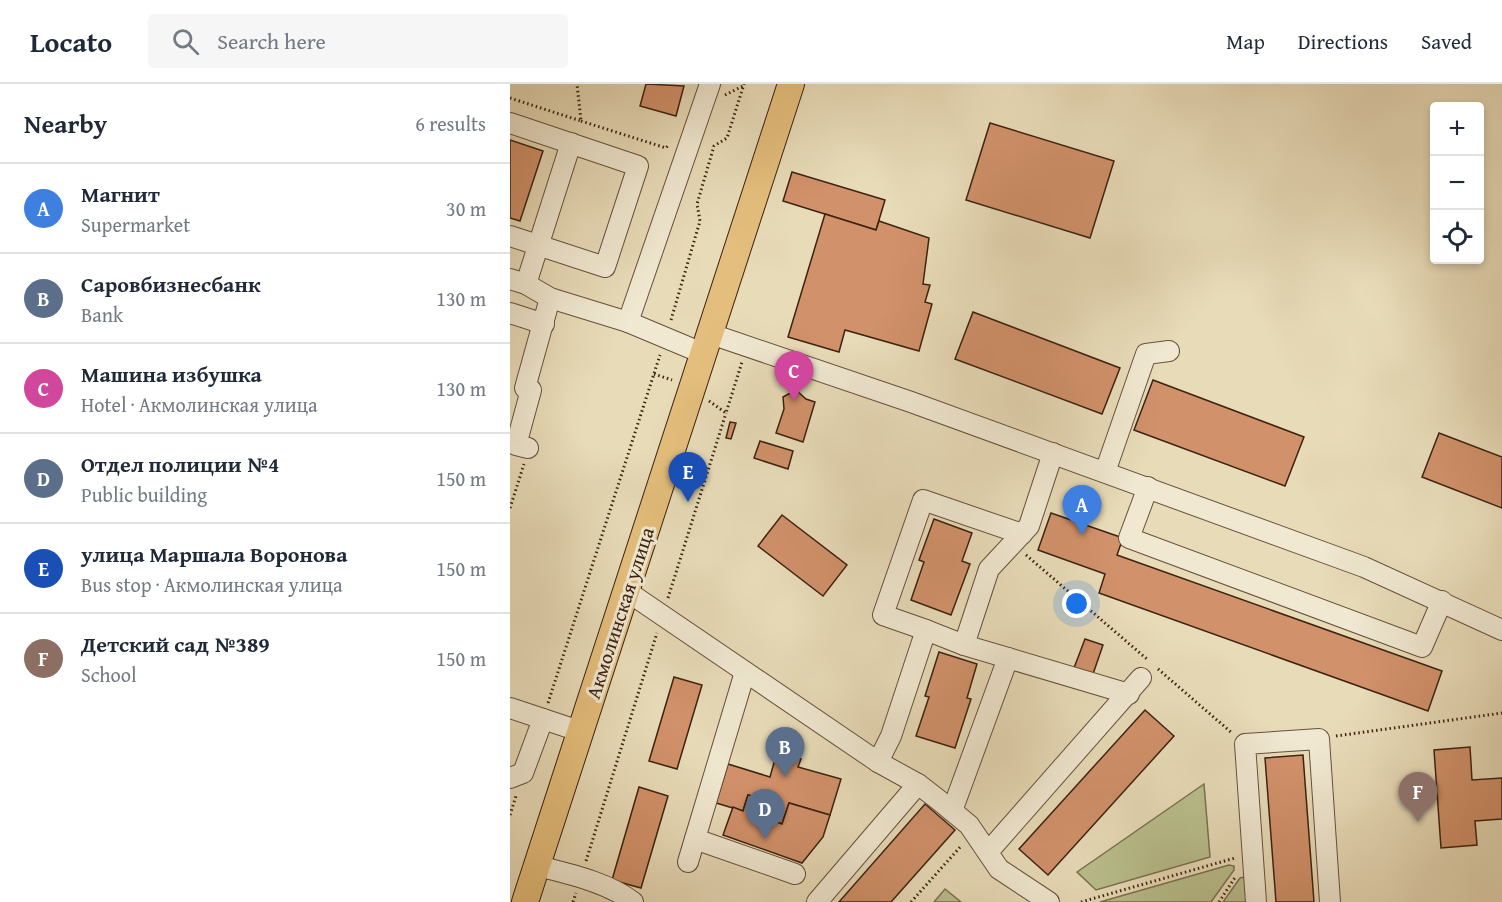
<!DOCTYPE html>
<meta charset="utf-8">
<style>
:root{--surface:#fff;--page:#f6f6f7;--text:#1f2937;--muted:#747a83;--line:#e0e1e3;--accent:#b45309}
body{margin:0;font-family:"Gentium Book Plus",serif;background:var(--page);color:var(--text)}
.controls{position:absolute;right:18px;top:18px;display:grid;overflow:hidden;border-radius:6px;box-shadow:0 3px 9px #0003}
.controls button{width:54px;height:54px;display:grid;place-items:center;padding:0;border:0;border-bottom:2px solid var(--line);background:var(--surface);color:var(--text);font:30px sans-serif}
.you{position:absolute;left:567px;top:520px;width:21px;height:21px;margin:-15px;border:4px solid #fff;border-radius:50%;background:#1a73e8;box-shadow:0 0 0 9px #1a73e833}
.badge{display:grid;place-items:center;width:39px;height:39px;border-radius:50%;background:var(--accent);color:#fff;font-size:20px;font-weight:700}
.pin{position:absolute;translate:-50% -50px;filter:drop-shadow(0 2px 3px #0008)}
.pin::after{content:'';position:absolute;top:32px;width:21px;height:18px;background:inherit;clip-path:polygon(0 0,100% 0,50% 100%)}
.list{margin:0;padding:0;list-style:none}
h2{display:flex;justify-content:space-between;align-items:center;height:78px;margin:0;padding:0 24px;font-size:26px}
h2 small{font-size:20px;font-weight:400;color:var(--muted)}
.list li{display:grid;grid-template-columns:39px 1fr auto;gap:18px;align-items:center;box-sizing:border-box;height:90px;padding:0 24px;border-top:2px solid var(--line)}
.list b{display:block;font-size:22px;white-space:nowrap}
.list p{margin:0;font-size:20px;white-space:nowrap;color:var(--muted)}
.list em{font-size:20px;font-style:normal;color:var(--muted)}
.icon{flex:none;width:33px;height:33px;fill:none;stroke:currentColor;stroke-width:2;stroke-linecap:round;stroke-linejoin:round}
.map{position:relative;flex:none;width:992px;height:818px;overflow:hidden}
header{display:flex;align-items:center;gap:36px;box-sizing:border-box;height:84px;padding:0 30px;background:var(--surface);border-bottom:2px solid var(--line)}
header strong{font-size:28px}
nav{display:flex;gap:33px;margin-inline-start:auto;font-size:21px}
.search{width:420px;height:54px;background:var(--page);display:flex;align-items:center;gap:15px;box-sizing:border-box;padding:0 21px;border-radius:6px;color:var(--muted);font-size:22px}
main{display:flex}
aside{flex:1;background:var(--surface)}
.map>svg:first-child{display:block}
.green{fill:#b9bf8d;stroke:#7a704f;stroke-width:1.5}
.building{fill:#d1916a;stroke:#3c2211;stroke-width:1.5}
.lines{fill:none;stroke-linecap:round;stroke-linejoin:round}
.minor-casing{stroke:#67503b;stroke-width:22}
.major-casing{stroke:#3c2211;stroke-width:28}
.path{stroke:#3c2211;stroke-width:3;stroke-dasharray:1.5 3;stroke-linecap:butt}
.minor{stroke:#f0e8d1;stroke-width:20}
.major{stroke:#e4be7c;stroke-width:26}
.labels{text-anchor:middle;stroke-width:6;stroke-linejoin:round;paint-order:stroke}
.street-label{font-size:20px;fill:#3c2211;stroke:#f0e8d1}
</style>
<header>
<strong>Locato</strong>
<div class="search"><svg class="icon" aria-label="search" viewBox="0 0 24 24"><circle cx="10" cy="10" r="6"/><path d="M15 15l6 6"/></svg>Search here</div>
<nav><a>Map</a><a>Directions</a><a>Saved</a></nav>
</header>
<main>
<aside>
<h2>Nearby<small>6 results</small></h2>
<ul class="list">
<li><span class="badge" style="background:#3f7fe0">A</span><div><b>Магнит</b><p>Supermarket</p></div><em>30 m</em></li>
<li><span class="badge" style="background:#5c6f8a">B</span><div><b>Саровбизнесбанк</b><p>Bank</p></div><em>130 m</em></li>
<li><span class="badge" style="background:#d1479c">C</span><div><b>Машина избушка</b><p>Hotel · Акмолинская улица</p></div><em>130 m</em></li>
<li><span class="badge" style="background:#5c6f8a">D</span><div><b>Отдел полиции №4</b><p>Public building</p></div><em>150 m</em></li>
<li><span class="badge" style="background:#1a4fb4">E</span><div><b>улица Маршала Воронова</b><p>Bus stop · Акмолинская улица</p></div><em>150 m</em></li>
<li><span class="badge" style="background:#8d6e63">F</span><div><b>Детский сад №389</b><p>School</p></div><em>150 m</em></li>
</ul>
</aside>
<div class="map">
<svg width="992" height="818" viewBox="0 0 992 818">
<rect width="100%" height="100%" fill="#e8dbb8"/>
<filter id="stains"><feTurbulence type="fractalNoise" baseFrequency=".00333" numOctaves="4"/><feColorMatrix values="0 0 0 0 .2 0 0 0 0 .09 0 0 0 0 .02 0 0 0 .5 -.17"/></filter>
<radialGradient id="worn" r=".72"><stop offset=".6" stop-color="#630" stop-opacity="0"/><stop offset="1" stop-color="#630" stop-opacity=".3"/></radialGradient>
<g class="green">
<path d="M694,700L700,773L586,806L567,788Z"/>
<path d="M719,781L724,782V786L701,818H590Z"/>
<path d="M734,793L738,796L739,818H713L730,794Z"/>
<path d="M435,805L451,818H424Z"/>
</g>
<g class="building">
<path d="M136,0L174,2L166,32L130,22Z"/>
<path d="M480,39L604,77L580,154L456,116Z"/>
<path d="M0,56L33,67L10,137L0,134Z"/>
<path d="M282,88L375,116L366,146L273,117Z"/>
<path d="M315,130L366,146L369,137L419,154L413,200L420,201L415,218L422,220L409,267L335,246L329,268L278,253Z"/>
<path d="M463,228L610,284L592,330L445,275Z"/>
<path d="M643,296L794,353L775,402L624,346Z"/>
<path d="M286,306L296,315L305,318L293,358L266,349L274,325L273,313Z"/>
<path d="M220,338L226,339L221,355L216,354Z"/>
<path d="M929,349L992,373V424L912,393Z"/>
<path d="M250,357L283,367L278,385L244,374Z"/>
<path d="M541,429L613,454L607,471L932,587L918,627L589,509L595,490L528,466Z"/>
<path d="M272,431L337,481L313,512L248,462Z"/>
<path d="M424,435L462,449L452,477L460,480L441,531L401,516L414,478L409,476Z"/>
<path d="M575,555L593,561L583,590L564,584Z"/>
<path d="M429,568L467,580L457,614L461,615L445,664L406,652L419,613L415,612Z"/>
<path d="M164,593L192,601L167,685L139,677Z"/>
<path d="M635,626L664,652L538,791L509,765Z"/>
<path d="M960,663L962,696L992,694V735L965,737L967,761L931,764L924,666Z"/>
<path d="M267,668L291,675L288,683L331,695L320,731L279,719L272,740L264,737L269,720L238,711L233,727L206,719L218,680L260,693Z"/>
<path d="M793,671L804,818H766L755,674Z"/>
<path d="M129,703L158,712L131,804L102,796Z"/>
<path d="M238,711L269,720L264,737L272,740L279,719L320,731L313,753L292,779L213,751L223,723L233,727Z"/>
<path d="M415,720L445,746L381,818H329Z"/>
</g>
<g class="lines">
<defs>
<g id="minor">
<path d="M0,39L128,82L95,183L0,152"/>
<path d="M0,195L16,200L40,214L118,238L192,269"/>
<path d="M16,200L61,59"/>
<path d="M0,229L34,240"/>
<path d="M118,238L200,0"/>
<path d="M198,249L401,318L854,483L992,546"/>
<path d="M18,364L6,361L21,306L15,304L40,214"/>
<path d="M595,388L636,270L659,267"/>
<path d="M638,403L619,454L912,563L932,517"/>
<path d="M118,508L368,678L408,700L430,717L459,741L489,785L539,818"/>
<path d="M416,546L373,531L413,416L512,450"/>
<path d="M454,561L619,610"/>
<path d="M0,624L72,648"/>
<path d="M368,678L381,652L416,546L454,561L479,485L519,442L543,369"/>
<path d="M0,694L13,689L33,635"/>
<path d="M442,727L498,574"/>
<path d="M185,755L285,790"/>
<path d="M478,768L631,594"/>
<path d="M178,778L235,588"/>
<path d="M28,782C59,790 97,798 123,818"/>
<path d="M307,818L408,700"/>
<path d="M746,818L735,660L809,655L820,818"/>
</g>
<path id="major" d="M15,818L281,0"/>
</defs>
<use href="#minor" class="minor-casing"/>
<use href="#major" class="major-casing"/>
<g class="path">
<path d="M215,11L233,2"/>
<path d="M0,14L71,37L67,0"/>
<path d="M71,37L156,64L159,60"/>
<path d="M161,236L190,137L187,120L204,62L217,54L234,0"/>
<path d="M144,290L162,296"/>
<path d="M199,317L216,329L232,278"/>
<path d="M0,424L14,380"/>
<path d="M516,471L638,576"/>
<path d="M158,514L216,329"/>
<path d="M648,585L722,649"/>
<path d="M38,619L150,271"/>
<path d="M826,652L992,629"/>
<path d="M0,731L6,712"/>
<path d="M76,777L147,549"/>
<path d="M63,818L66,809"/>
<path d="M401,818L452,761"/>
<path d="M571,818L725,774"/>
<path d="M709,818L726,792"/>
</g>
<use href="#minor" class="minor"/>
<use href="#major" class="major"/>
</g>
<g class="labels">
<g class="street-label">
<text transform="translate(110 529) rotate(-72)" y="7">Акмолинская улица</text>
</g>
</g>
<rect width="100%" height="100%" filter="url(#stains)"/>
<rect width="100%" height="100%" fill="url(#worn)"/>
</svg>
<div class="controls">
<button>+</button>
<button>−</button>
<button><svg class="icon" aria-label="locate" viewBox="0 0 24 24"><circle cx="12" cy="12" r="6"/><path d="M12 2v4M12 18v4M2 12h4M18 12h4"/></svg></button>
</div>
<div class="you"></div>
<div class="pin badge" style="left:572px;top:451px;background:#3f7fe0">A</div>
<div class="pin badge" style="left:275px;top:693px;background:#5c6f8a">B</div>
<div class="pin badge" style="left:284px;top:317px;background:#d1479c">C</div>
<div class="pin badge" style="left:255px;top:755px;background:#5c6f8a">D</div>
<div class="pin badge" style="left:178px;top:418px;background:#1a4fb4">E</div>
<div class="pin badge" style="left:908px;top:738px;background:#8d6e63">F</div>
</div>
</main>
